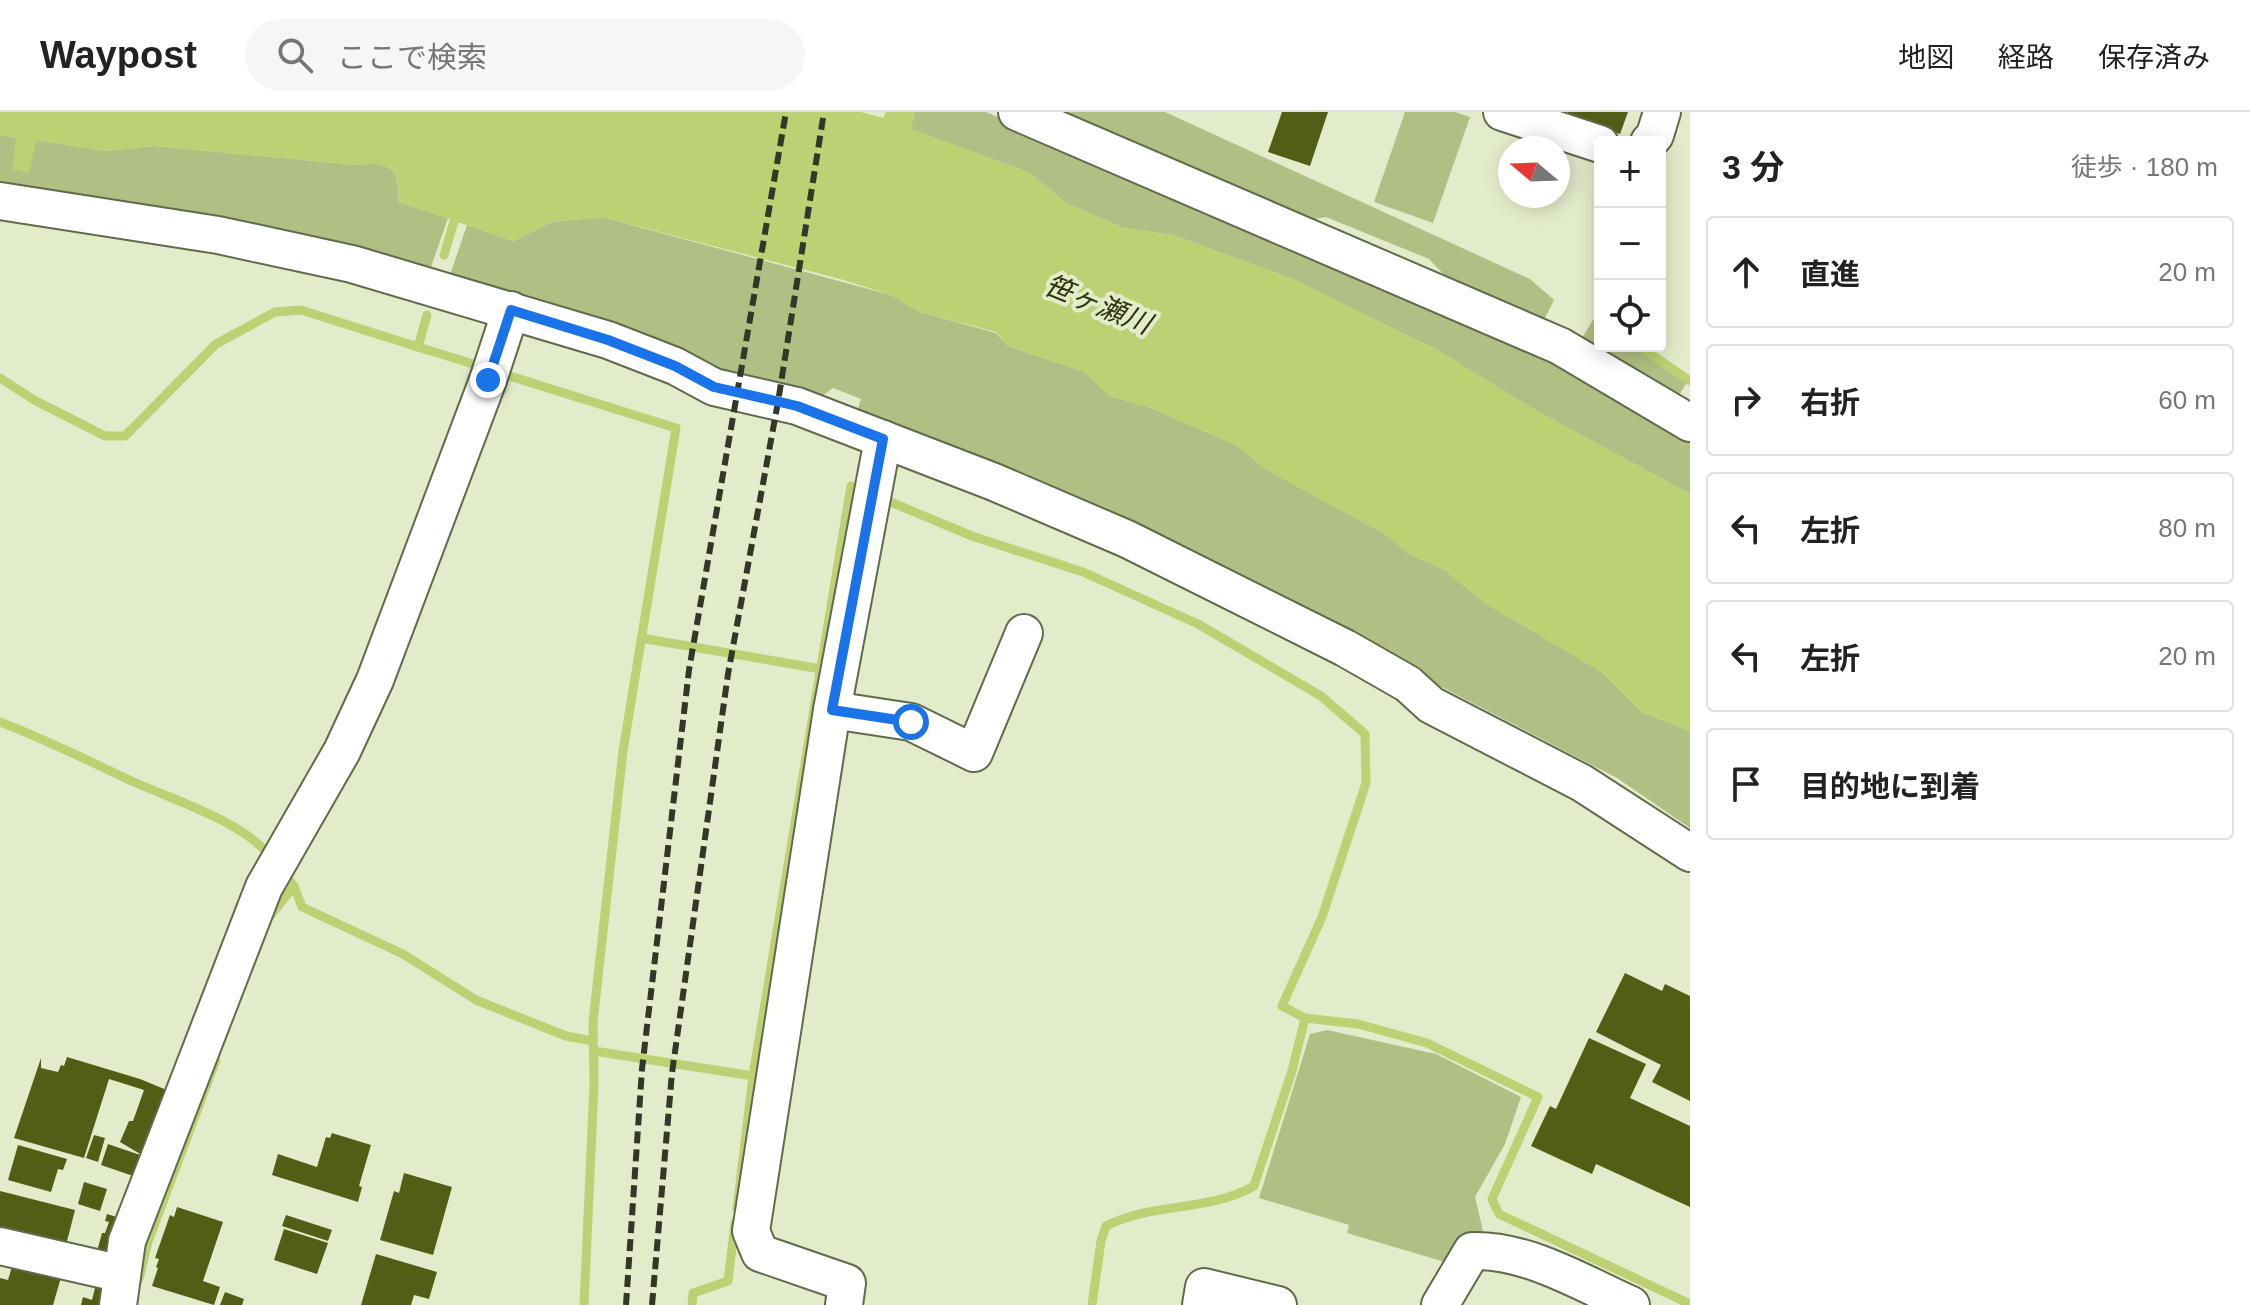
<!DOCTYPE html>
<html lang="ja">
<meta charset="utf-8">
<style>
:root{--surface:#fff;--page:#f6f6f6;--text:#222;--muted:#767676;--line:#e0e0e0}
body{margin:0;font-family:Helvetica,"Noto Sans JP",sans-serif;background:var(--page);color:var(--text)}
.controls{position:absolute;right:24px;top:24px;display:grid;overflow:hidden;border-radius:8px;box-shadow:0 4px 20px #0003}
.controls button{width:72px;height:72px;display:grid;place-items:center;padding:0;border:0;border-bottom:2px solid var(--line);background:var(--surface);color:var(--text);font:40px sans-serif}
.compass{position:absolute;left:1498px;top:24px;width:72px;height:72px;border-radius:50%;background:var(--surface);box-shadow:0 4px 20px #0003;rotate:289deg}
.stop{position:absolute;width:24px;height:24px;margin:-18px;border:6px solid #1a73e8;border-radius:50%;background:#fff}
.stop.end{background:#1a73e8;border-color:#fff;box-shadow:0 2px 8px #0008}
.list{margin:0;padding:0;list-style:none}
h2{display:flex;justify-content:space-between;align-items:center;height:104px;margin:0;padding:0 32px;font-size:34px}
h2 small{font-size:26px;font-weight:400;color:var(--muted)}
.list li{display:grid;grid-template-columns:52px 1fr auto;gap:24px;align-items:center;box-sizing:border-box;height:112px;margin:0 16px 16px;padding:0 16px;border:2px solid var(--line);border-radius:8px}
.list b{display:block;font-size:30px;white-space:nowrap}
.list em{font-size:26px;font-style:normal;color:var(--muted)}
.icon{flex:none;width:44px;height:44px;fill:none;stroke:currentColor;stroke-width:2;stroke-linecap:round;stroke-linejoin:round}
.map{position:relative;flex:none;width:1690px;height:1193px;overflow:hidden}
header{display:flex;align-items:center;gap:48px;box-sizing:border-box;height:112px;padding:0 40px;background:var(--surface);border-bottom:2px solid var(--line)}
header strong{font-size:38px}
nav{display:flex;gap:44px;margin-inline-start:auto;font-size:28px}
.search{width:560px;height:72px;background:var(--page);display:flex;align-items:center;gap:20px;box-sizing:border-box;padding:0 28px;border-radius:44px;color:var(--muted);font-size:30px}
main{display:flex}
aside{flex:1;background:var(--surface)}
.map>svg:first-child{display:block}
.green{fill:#b0bf83}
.water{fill:#bbd173}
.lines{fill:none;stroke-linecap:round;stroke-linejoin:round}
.stream{stroke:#bbd173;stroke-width:9}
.building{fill:#515f16}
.street-casing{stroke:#626a4c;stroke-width:40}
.street{stroke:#fff;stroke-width:36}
.rail{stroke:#333728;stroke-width:6;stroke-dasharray:12 6;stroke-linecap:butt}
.route{stroke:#1a73e8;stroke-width:10}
.labels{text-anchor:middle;stroke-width:8;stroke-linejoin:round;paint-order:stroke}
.water-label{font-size:28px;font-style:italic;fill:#2c340c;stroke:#e3ecca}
</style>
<header>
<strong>Waypost</strong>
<div class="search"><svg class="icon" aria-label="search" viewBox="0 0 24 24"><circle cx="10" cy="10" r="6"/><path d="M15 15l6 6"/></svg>ここで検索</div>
<nav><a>地図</a><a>経路</a><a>保存済み</a></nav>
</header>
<main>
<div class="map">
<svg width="1690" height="1193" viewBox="0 0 1690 1193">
<rect width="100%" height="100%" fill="#e3ecca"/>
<g class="green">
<path d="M915,0H986L1337,147L1555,244L1690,328V382L1535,298L1437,238L1292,167L1173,123L1123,116L1066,91L1030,61L910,17Z"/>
<path d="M1053,0H1165L1530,167L1554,188L1543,210L1449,168L1429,147L1326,105L1310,108Z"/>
<path d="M1405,0H1455L1470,5L1433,111L1374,90Z"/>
<path d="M0,23L16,26L28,60L36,28L105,39L155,34L356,53C390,49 401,56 398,90L448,106L429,161L0,81Z"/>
<path d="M602,105L891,183L920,200L996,221L1008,234L1085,260L1110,284L1149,295L1236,333L1266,357L1387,423L1409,442L1445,458L1485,491L1602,560L1642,600L1690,619V716L1617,666L1341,523L856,303L861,287L833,276L822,284L728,260L615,219L449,166L467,113L514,129L551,110Z"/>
<path d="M1593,208L1600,212V234H1632L1687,270L1678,285L1587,238L1582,226Z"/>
<path d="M1327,918L1436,942L1521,985L1505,1032L1475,1085L1484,1123L1448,1151L1347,1121L1349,1113L1259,1086L1310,922Z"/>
</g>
<path class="water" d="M0,0H861L883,6L886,0H915L911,17L1030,61L1066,91L1123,116L1173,123L1292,167L1437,238L1535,298L1690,382V619L1642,600L1602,560L1485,491L1445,458L1409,442L1387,423L1266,357L1236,333L1149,295L1110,284L1085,260L1008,234L996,220L920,200L891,183L840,167L602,105L551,110L514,129L398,90C401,56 390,49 356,53L155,34L105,39L36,28L29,60L12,58L16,26L0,23Z"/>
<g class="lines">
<g class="stream">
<path d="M444,143L458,96"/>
<path d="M1639,234L1690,269"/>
<path d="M418,235L483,255"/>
<path d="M497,260L676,316L623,639L593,910L594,973L584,1193"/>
<path d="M0,266L34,288L105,324H125L216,232L275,200L301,198L418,235L427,203"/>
<path d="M881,386L972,424L1083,460L1198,512L1321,584L1365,622L1366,671L1322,805L1282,894L1305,906L1358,912L1427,931L1538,985L1492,1087L1499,1102L1690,1192"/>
<path d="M641,526L821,557"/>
<path d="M0,610C47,628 91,650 136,671C177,689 243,710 271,745"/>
<path d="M282,760L294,774L302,795L403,842L476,888L566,924L593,929"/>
<path d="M271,803L294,774"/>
<path d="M594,939L753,964"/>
<path d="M737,1097L753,964L851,374L867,380"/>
<path d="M139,1167L148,1130L216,948"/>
<path d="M692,1193L693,1181L728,1169L735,1111"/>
<path d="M1092,1193L1101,1129L1106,1114C1152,1090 1209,1100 1254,1074L1292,959L1305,906"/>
</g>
</g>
<g class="building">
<path d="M1282,0H1328L1310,54L1268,40Z"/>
<path d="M1568,0H1628L1620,22L1566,4Z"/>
<path d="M1625,861L1662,879L1665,872L1690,884V989L1652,970L1661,953L1596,920Z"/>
<path d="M1589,926L1646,952L1630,986L1690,1014V1095L1596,1052L1592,1062L1531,1034L1550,994L1556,997Z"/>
<path d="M67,945L140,967L174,981L142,1043L120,1030L129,1009H133L144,978L109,967L84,1046L14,1026L41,946V956L58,960L61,953L64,954Z"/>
<path d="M332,1021L371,1033L359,1074L362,1075L358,1090L272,1063L278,1042L317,1055L326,1025L330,1026Z"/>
<path d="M94,1023L105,1026L98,1050L86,1046Z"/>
<path d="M108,1032L143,1044L136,1065L101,1053Z"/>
<path d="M18,1033L67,1047L63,1058L58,1057L51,1080L8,1068Z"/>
<path d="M404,1061L452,1075L433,1143L380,1128L394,1079L399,1081Z"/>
<path d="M84,1070L107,1077L100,1099L78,1092Z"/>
<path d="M0,1079L75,1098L64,1141L0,1125Z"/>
<path d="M177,1095L223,1110L203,1169L220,1175L214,1193L152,1174L158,1156L156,1155L159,1147L155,1146L170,1103L174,1105Z"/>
<path d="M107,1102L123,1107L112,1148L96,1143L102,1121H105L109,1110L105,1109Z"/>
<path d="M286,1103L332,1118L328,1129L282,1114Z"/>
<path d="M284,1117L328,1131L317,1162L274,1148Z"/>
<path d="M376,1142L437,1160L429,1187L414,1183L411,1193H361Z"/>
<path d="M14,1148L62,1162L53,1193H0V1166L8,1168Z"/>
<path d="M97,1168L112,1172L106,1193H81L83,1185L92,1188Z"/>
<path d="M225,1180L244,1187L242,1193H220Z"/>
</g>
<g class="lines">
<defs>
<g id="street">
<path d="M1017,0L1560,234L1690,311"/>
<path d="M1502,0L1600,32"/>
<path d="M1649,30L1655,23L1662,0"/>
<path d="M0,89L218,123L352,152L608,228L675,254L714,275L797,294L994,370L1127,427L1345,536L1408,572L1431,593L1582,671L1690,741"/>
<path d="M832,598L911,610L974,641L1024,521"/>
<path d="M0,1134L122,1162"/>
<path d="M118,1193L127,1129L264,775L342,639L375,568L488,268L511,198"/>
<path d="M844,1193L847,1171L760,1141L751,1119L832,598L883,327"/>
<path d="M1201,1193L1204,1175L1278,1193"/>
<path d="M1440,1193L1472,1139C1526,1137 1582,1171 1631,1193"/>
</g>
</defs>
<use href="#street" class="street-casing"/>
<use href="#street" class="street"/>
<g class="rail">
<path d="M626,1193L642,957L689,558L786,0"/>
<path d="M652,1193L672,961L728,562L778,290L824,0"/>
</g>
</g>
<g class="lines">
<path class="route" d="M488,268L511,198L608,228L675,254L714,275L797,294L883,327L832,598L911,610"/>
</g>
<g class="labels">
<g class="water-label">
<text transform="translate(1098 192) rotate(22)" y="10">笹ヶ瀬川</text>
</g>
</g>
</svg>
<div class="controls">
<button>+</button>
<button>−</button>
<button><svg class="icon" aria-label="locate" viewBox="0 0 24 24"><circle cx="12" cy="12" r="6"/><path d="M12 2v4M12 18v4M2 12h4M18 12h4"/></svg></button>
</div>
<svg class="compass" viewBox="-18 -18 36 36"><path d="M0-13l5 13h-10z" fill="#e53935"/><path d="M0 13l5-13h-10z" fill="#767676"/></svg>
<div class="stop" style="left:911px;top:610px"></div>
<div class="stop end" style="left:488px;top:268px"></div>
</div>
<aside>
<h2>3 分<small>徒歩 · 180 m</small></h2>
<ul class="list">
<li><svg class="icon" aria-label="ahead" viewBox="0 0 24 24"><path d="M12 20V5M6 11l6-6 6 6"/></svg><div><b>直進</b></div><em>20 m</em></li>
<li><svg class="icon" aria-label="right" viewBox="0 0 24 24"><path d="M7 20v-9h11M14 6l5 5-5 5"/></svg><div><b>右折</b></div><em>60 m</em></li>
<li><svg class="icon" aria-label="left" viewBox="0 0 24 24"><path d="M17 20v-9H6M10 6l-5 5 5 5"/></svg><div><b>左折</b></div><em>80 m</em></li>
<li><svg class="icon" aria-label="left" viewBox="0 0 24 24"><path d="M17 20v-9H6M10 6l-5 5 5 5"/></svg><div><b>左折</b></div><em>20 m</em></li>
<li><svg class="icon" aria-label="arrive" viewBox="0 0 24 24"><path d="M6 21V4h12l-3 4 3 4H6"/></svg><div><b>目的地に到着</b></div></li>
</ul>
</aside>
</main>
